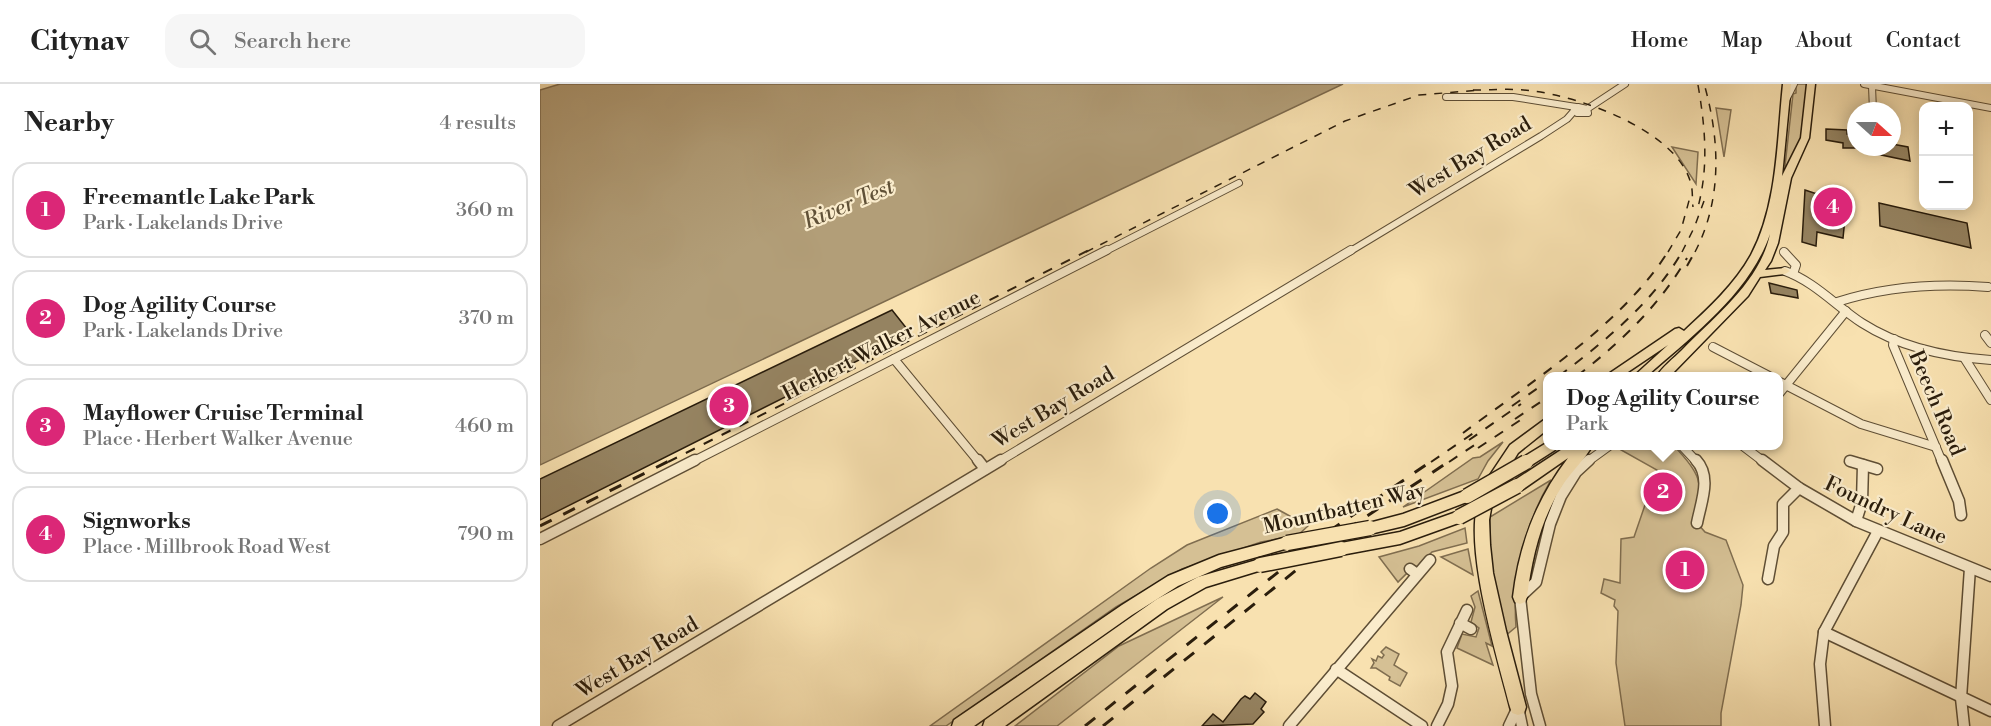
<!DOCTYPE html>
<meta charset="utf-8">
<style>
:root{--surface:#fff;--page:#f6f6f6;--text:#222;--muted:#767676;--line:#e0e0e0;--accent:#db2777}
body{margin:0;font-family:"Libre Bodoni",serif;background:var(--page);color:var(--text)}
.controls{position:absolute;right:18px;top:18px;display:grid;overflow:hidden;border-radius:12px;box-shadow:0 3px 15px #0003}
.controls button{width:54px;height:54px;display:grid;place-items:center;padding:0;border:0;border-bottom:2px solid var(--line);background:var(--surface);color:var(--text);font:30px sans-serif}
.compass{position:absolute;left:1307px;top:18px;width:54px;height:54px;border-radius:50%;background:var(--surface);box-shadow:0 3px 15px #0003;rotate:111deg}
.you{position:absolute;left:678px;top:430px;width:21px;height:21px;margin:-15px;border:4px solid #fff;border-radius:50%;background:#1a73e8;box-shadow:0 0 0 9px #1a73e833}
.badge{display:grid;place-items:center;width:39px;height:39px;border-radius:50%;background:var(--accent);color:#fff;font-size:20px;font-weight:700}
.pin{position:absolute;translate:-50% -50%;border:3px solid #fff;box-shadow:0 2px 6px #0006}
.popup{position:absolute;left:1003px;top:288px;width:240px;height:78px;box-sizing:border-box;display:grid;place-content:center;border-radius:12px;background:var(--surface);filter:drop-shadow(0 2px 4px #0005);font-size:20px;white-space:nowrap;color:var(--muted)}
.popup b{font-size:22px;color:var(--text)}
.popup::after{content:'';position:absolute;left:50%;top:100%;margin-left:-12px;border:12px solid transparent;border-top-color:var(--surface)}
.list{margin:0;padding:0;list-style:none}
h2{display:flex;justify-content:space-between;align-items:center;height:78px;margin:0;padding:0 24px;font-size:26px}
h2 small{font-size:20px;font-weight:400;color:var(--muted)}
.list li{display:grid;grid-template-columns:39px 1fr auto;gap:18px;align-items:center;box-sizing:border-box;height:96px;margin:0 12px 12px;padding:0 12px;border:2px solid var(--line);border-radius:18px}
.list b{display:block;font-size:22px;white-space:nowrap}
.list p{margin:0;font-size:20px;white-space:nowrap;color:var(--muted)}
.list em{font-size:20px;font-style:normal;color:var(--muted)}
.icon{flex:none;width:33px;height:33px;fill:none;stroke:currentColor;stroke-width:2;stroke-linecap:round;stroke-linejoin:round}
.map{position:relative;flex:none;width:1451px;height:642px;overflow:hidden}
header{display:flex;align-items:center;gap:36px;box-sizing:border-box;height:84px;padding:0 30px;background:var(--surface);border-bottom:2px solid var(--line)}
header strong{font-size:28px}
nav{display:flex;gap:33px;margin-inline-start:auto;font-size:21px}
.search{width:420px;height:54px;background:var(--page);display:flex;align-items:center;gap:15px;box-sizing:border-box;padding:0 21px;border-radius:18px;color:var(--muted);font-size:22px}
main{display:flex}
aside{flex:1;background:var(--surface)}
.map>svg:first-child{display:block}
.green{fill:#d5c094;stroke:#806e50;stroke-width:1.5}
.water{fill:#b29e78;stroke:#7c6a4d;stroke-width:1.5}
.building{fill:#958361;stroke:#2a1d0c;stroke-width:1.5}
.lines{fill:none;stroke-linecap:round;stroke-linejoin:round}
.minor-far2-casing{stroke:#5e4e35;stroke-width:8}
.minor-far1-casing{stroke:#5e4e35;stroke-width:10}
.minor-casing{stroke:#5e4e35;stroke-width:13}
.highway-casing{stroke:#2a1d0c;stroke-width:3}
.minor-far2{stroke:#faeccc;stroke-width:6}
.minor-far1{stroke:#faeccc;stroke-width:8}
.minor{stroke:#faeccc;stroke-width:10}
.highway{fill:#f8e1b0;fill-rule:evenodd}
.rail-far2{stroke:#2a1d0c;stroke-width:1.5;stroke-dasharray:8 8;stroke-linecap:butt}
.rail-far1{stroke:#2a1d0c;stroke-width:2;stroke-dasharray:10 10;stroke-linecap:butt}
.rail{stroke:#2a1d0c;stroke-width:3;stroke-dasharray:13 13;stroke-linecap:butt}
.highway-bridge-casing{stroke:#2a1d0c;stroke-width:17;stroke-linecap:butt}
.highway-bridge{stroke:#f8e1b0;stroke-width:14}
.labels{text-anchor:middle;stroke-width:4.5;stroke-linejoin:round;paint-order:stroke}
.street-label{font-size:21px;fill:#2a1d0c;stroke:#faeccc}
.water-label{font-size:22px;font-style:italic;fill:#605137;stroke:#faeccc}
</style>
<header>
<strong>Citynav</strong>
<div class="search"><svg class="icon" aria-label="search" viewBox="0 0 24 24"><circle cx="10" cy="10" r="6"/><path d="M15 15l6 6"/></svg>Search here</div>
<nav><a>Home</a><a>Map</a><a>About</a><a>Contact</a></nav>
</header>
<main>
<aside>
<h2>Nearby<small>4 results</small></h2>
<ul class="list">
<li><span class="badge">1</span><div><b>Freemantle Lake Park</b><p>Park · Lakelands Drive</p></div><em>360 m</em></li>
<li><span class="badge">2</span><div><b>Dog Agility Course</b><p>Park · Lakelands Drive</p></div><em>370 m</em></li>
<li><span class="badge">3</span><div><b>Mayflower Cruise Terminal</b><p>Place · Herbert Walker Avenue</p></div><em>460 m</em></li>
<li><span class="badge">4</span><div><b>Signworks</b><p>Place · Millbrook Road West</p></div><em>790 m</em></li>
</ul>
</aside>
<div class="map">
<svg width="1451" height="642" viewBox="0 0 1451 642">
<rect width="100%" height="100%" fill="#f8e1b0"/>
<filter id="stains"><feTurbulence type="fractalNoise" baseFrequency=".00333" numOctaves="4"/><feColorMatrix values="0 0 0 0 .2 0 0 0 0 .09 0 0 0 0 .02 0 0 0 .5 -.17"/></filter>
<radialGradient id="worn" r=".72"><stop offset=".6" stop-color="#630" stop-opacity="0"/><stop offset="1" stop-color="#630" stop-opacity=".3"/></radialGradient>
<g class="green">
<path d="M1256,0H1268L1261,53L1248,82H1245L1253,10L1256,9Z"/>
<path d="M1176,24L1191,26L1184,73Z"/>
<path d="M1132,63L1158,68L1156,100Z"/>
<path d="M963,358L948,377L938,395L863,423L933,374L940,373Z"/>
<path d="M1074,362H1134C1164,393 1161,398 1157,439L1165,448L1186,456L1203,501L1201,521L1181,629V642H1085L1076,579L1078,527L1074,522L1075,516L1061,509L1064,495L1080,499L1081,455L1094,453L1117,386Z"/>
<path d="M1011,396C984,442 972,489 976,543L965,552L950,474V433Z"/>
<path d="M737,425L768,442L758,451L721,458L642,485L576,523L406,642H390L611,484L647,461Z"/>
<path d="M925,444L927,459L892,468L878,483L869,480L865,485L867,489L858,498L839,473L879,462Z"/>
<path d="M928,465L933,491L901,473Z"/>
<path d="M938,507L952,562L946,559L953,581L917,564L922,550L936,553L939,544L931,538L935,523L931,512Z"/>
<path d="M683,513L517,642H475L579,562Z"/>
<path d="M846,563L859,570L854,581L867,589L860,602L849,596L850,593L836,584H831L834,579L832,575L836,577L838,572L842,574L844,571L841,568Z"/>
</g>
<path class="water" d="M20,0H803L0,381V6Z"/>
<g class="building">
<path d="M1286,45L1307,46V50L1316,51V64H1303V59L1286,56Z"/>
<path d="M1352,60L1368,63L1370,77L1332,69L1331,63H1352Z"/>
<path d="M1265,106L1301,118L1300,133L1305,134L1303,154L1277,148L1276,162L1262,158Z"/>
<path d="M1339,119L1427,139L1431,164L1340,142Z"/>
<path d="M1229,199L1257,206L1258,214L1231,209Z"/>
<path d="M352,226L371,250L0,436V395Z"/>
<path d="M715,609L726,618L721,625L724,628L713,640L662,642L673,630L683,638L701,615L705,612L710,615Z"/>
</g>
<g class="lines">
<defs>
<g id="minor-far2">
<path d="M1324,0L1451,24"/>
<path d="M1332,2L1333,27"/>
<path d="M906,13H973L1036,23"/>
<path d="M1246,16L1254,0"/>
<path d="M1038,23L1047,25L1048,29H1037L1034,25Z"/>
<path d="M1047,25L1085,0"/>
<path d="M564,168L699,99"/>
<path d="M809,168L1001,52L1027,35L1034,27"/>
</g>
<g id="minor-far1">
<path d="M1244,168L1256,181L1253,190"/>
<path d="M1245,187C1275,198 1296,222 1322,239C1361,264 1406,273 1451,276"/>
<path d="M1297,218C1347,202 1396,199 1448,203"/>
<path d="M1445,251L1451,259"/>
<path d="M1354,255L1353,261L1402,378"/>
<path d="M1173,263L1229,292"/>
<path d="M354,275L439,378"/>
<path d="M1425,275L1451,316"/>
<path d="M1238,297L1321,340L1396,363"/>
<path d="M1238,311L1306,227"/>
<path d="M1142,362L1157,378"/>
<path d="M1203,362L1224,378"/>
<path d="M1310,377L1313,378"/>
<path d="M152,378L567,166"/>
<path d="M458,378L811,166"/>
<path d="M1047,378L1069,362"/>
</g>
<g id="minor">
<path d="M438,376L445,385"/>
<path d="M1156,376C1172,393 1161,418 1157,439"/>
<path d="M1222,376L1259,404L1316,437L1451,492"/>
<path d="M1402,376L1419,417L1421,431"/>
<path d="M1310,377L1337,385"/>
<path d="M1316,437L1322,418L1323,381"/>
<path d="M0,455L155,376"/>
<path d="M870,485L877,490"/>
<path d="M1228,495L1234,462L1243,448V420L1259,404"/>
<path d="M920,539L931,545"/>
<path d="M1284,548L1451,627"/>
<path d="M796,585L882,642"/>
<path d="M978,623L982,642"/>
<path d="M18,642L461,376"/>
<path d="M749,642L890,476"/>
<path d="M897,642L908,620L912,602L907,568L927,526"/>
<path d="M969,642L978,623"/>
<path d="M1000,642L991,610L980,513L996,498L1010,440L1021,412L1036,388L1049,376"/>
<path d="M1285,642L1280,580L1284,548L1338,447"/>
<path d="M1424,642L1421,614L1430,484"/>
</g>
<g id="highway">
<path d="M1243,0H1251L1242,92L1261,54L1267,0H1275L1269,54L1251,94L1238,159L1231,177L1225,186L1245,184L1250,187L1245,190L1220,193L1208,212L1130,292H1117C1122,283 1134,274 1142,266C1175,232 1220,198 1230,150C1210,209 1152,252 1107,292H1094L1128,261L1082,292H1068L1070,289L1135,245L1139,244L1144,247C1168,225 1195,200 1211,171C1238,120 1237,56 1243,0Z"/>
<path d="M1008,333V345L978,369L958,402L953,403L948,402L947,398L948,394L970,361Z"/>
<path d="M1008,358V362H1017L1015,366L990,382L986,383L982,382L980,378L982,374Z"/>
<path d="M1027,362H1052C1045,375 1033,386 1024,399C1001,434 992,472 987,513L985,518L980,520L975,518L973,513C979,461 996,416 1028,374L982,406L977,407L972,406L970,402L972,398Z"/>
<path d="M927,406L932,408L934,412L932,416L864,442L830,450L825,448L823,444L825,440L863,430Z"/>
<path d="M946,408L951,410L953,414L949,436L950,461L953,489L966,547L986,623L984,629L978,631L972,629L970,623C958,575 920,454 941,410Z"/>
<path d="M919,427L924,429L926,433L924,437L860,460L801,471L796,469L794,465L796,461L801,459L860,448Z"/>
<path d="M747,453L752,455L754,459L752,463L681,483L638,502L592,531L434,642H412L414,636L582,521L628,492L679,471Z"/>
<path d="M720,475L725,477L727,481L725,485L666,503L627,525L465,642H443L445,636L617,515L658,493Z"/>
</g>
</defs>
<use href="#minor-far2" class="minor-far2-casing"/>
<use href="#minor-far1" class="minor-far1-casing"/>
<use href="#minor" class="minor-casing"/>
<use href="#highway" class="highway-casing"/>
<use href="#minor-far2" class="minor-far2"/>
<use href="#minor-far1" class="minor-far1"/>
<use href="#minor" class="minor"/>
<use href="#highway" class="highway"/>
<g class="rail-far2">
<path d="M1158,1C1165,42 1169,82 1158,123"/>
<path d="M933,6C953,6 973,4 993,7C1041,13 1138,47 1151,100C1153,107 1152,116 1153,123"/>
<path d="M546,168L805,37L879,11L941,6"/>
<path d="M1128,168L1141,146L1150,113"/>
<path d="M1142,168L1154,144L1164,117"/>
<path d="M1155,168C1182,116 1180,58 1165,3"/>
</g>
<g class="rail-far1">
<path d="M1147,182L1156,166"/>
<path d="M1019,292C1065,257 1114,218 1143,166"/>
<path d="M1037,292C1081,258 1119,222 1147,174"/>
<path d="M972,322L1008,297"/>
<path d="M975,335L1008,313"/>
<path d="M923,349C991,298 1084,239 1129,166"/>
<path d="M929,356L981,320"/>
<path d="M938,364L985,333"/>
<path d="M128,378L549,166"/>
<path d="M891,378L935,348"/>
<path d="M909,378L942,356"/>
</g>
<g class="rail">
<path d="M0,442L131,376"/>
<path d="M545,642L791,446L893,376"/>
<path d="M563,642L806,446L911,376"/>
</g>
<defs>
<g id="highway-bridge">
<path d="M927,412L986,378"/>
<path d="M919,433L977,402"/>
<path d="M747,459L830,444"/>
<path d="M720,481L801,465"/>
</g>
</defs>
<use href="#highway-bridge" class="highway-bridge-casing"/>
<use href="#highway-bridge" class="highway-bridge"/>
</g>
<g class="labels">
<g class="street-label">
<text transform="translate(930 73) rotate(-31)" y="7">West Bay Road</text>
<text transform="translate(341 261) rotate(-27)" y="7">Herbert Walker Avenue</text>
<text transform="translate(1397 319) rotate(67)" y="7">Beech Road</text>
<text transform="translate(513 323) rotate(-31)" y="7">West Bay Road</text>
<text transform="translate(804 424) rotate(-13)" y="7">Mountbatten Way</text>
<text transform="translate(1346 426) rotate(25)" y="7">Foundry Lane</text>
<text transform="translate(97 573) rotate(-31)" y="7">West Bay Road</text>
</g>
<g class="water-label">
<text transform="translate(308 119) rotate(-23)" y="8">River Test</text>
</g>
</g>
<rect width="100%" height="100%" filter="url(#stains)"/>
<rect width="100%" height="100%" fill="url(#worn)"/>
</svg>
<div class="controls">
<button>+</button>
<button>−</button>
</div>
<svg class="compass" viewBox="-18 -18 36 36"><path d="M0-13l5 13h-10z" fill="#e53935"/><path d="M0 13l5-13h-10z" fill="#767676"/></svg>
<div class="you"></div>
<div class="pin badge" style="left:1145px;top:486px">1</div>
<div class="pin badge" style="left:1123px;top:408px">2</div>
<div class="popup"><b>Dog Agility Course</b>Park</div>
<div class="pin badge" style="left:189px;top:322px">3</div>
<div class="pin badge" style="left:1293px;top:123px">4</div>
</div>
</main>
